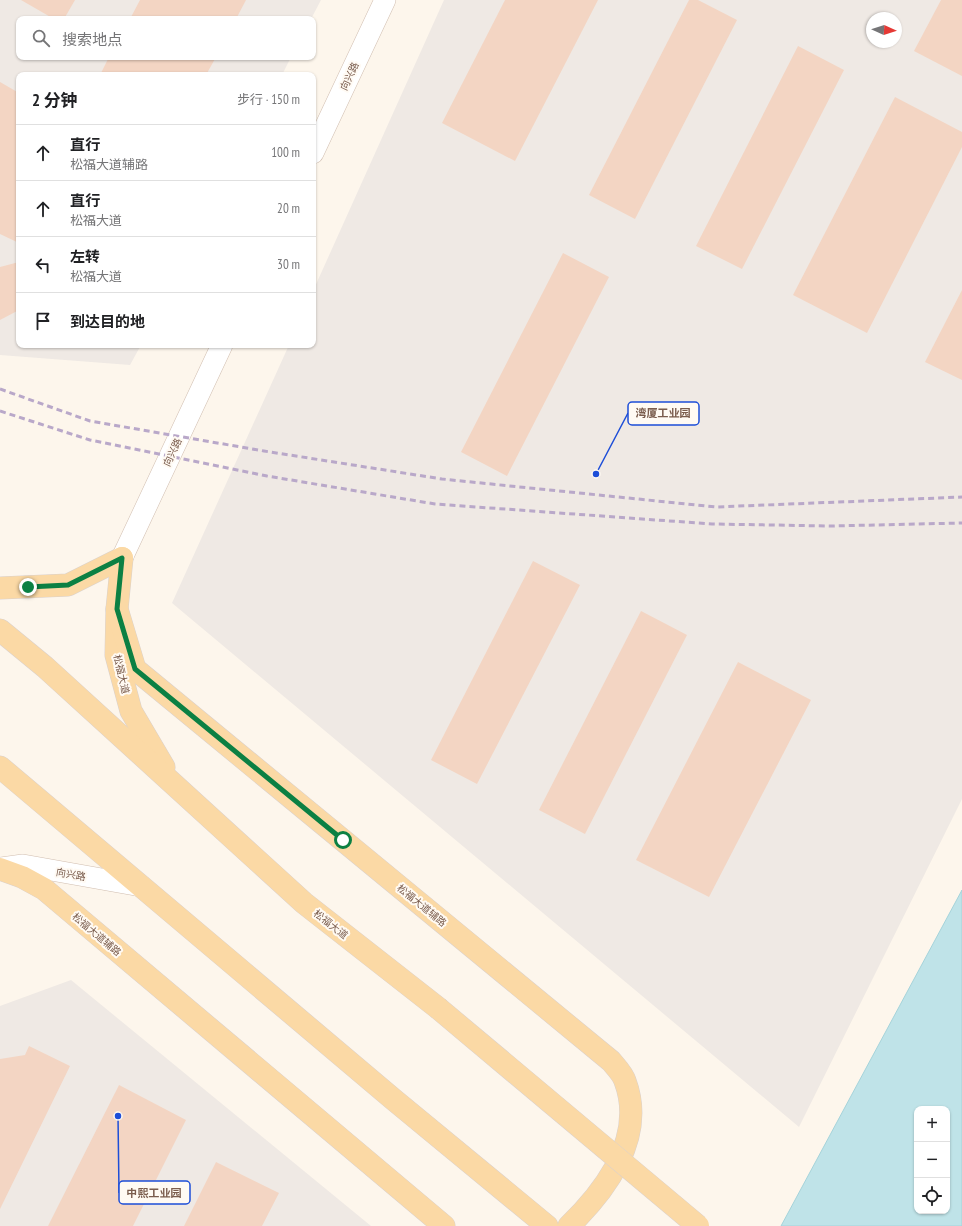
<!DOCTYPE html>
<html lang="zh">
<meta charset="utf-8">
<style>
:root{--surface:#fff;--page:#f2f2f2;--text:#202124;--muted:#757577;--line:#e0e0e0}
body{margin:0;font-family:"PT Sans Narrow","Noto Sans SC",sans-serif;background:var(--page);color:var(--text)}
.controls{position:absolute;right:12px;bottom:12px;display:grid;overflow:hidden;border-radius:8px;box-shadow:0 1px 3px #0004}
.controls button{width:36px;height:36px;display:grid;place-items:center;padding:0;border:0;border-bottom:1px solid var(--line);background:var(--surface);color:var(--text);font:20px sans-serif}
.compass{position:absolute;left:866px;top:12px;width:36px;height:36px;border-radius:50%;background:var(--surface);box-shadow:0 1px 3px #0004;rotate:93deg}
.stop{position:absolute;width:12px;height:12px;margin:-9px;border:3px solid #0b8043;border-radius:50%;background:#fff}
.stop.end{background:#0b8043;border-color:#fff;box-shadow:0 1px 4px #0008}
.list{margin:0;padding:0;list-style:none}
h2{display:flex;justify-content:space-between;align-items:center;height:52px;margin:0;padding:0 16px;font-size:17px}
h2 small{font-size:13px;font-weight:400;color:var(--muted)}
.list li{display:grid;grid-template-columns:26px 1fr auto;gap:12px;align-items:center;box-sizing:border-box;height:56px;padding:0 16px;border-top:1px solid var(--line)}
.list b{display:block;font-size:15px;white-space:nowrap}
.list p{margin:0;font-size:13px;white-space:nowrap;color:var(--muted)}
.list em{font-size:13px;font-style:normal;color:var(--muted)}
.icon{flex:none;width:22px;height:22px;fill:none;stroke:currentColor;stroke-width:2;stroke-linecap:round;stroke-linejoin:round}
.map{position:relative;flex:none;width:962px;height:1226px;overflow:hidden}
.search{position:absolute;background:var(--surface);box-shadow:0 1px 3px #0004;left:16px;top:16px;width:300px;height:44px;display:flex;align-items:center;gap:10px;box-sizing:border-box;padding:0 14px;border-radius:8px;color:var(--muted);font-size:15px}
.panel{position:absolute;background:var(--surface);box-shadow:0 1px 3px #0004;left:16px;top:72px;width:300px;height:276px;border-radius:8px}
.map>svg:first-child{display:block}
.industrial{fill:#efe9e4;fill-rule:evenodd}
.water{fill:#bfe3e8;stroke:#a5d3da;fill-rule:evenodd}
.building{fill:#f3d5c3}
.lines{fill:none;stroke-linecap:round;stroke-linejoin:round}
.minor-casing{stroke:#d1beb0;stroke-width:22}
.major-casing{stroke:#dad1cd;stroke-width:23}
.minor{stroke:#fff;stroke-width:21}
.major{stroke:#fbd9a5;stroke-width:22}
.rail{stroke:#b9a8c9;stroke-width:3;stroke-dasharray:6 4;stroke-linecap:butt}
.major-bridge-casing{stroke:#dad1cd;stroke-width:23;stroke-linecap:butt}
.major-bridge{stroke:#fbd9a5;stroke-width:22}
.route{stroke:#0b8043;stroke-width:5}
.labels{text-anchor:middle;stroke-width:4;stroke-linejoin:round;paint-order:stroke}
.street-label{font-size:10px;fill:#7a5c4d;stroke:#fffaf3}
.leader{fill:none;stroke:#1d4ed8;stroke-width:1.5}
.callout-dot{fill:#1d4ed8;stroke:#fffaf3;stroke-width:1.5}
.callout{fill:#fffaf3;stroke:#1d4ed8;stroke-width:1.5}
.callout-label{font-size:11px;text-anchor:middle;font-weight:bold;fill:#7a5c4d}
</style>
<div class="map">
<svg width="962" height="1226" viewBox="0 0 962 1226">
<rect width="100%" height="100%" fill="#fdf6ec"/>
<g class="industrial">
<path d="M0,0H321L311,19H19V57H291L282,75H19V345H141L130,365L0,355Z"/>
<path d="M444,0H962V799L799,1127L172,603L289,345H313V291ZM872,18H896V42H872Z"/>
<path d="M71,980L371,1226H0V1006Z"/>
</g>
<path class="water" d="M962,890V1226H781ZM917,1109H947V1211H917Z"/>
<g class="building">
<path d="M21,0H75L64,19H54Z"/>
<path d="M140,0H246L236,19H130Z"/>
<path d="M505,0H598L515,161L442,123Z"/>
<path d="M689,0H698L737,20L635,219L589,195Z"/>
<path d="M941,0H962V76L914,51Z"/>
<path d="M798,46L844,70L742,269L696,246Z"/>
<path d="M109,57H216L206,75H100Z"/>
<path d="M0,82L19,93V243L0,234Z"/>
<path d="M895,97L962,132V147L867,333L793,295Z"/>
<path d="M563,253L609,277L507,476L461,452Z"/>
<path d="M19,262V310L0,320V267Z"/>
<path d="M962,290V380L925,362Z"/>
<path d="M533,561L580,585L477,784L431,760Z"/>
<path d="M641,611L687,635L585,834L539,810Z"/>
<path d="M738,662L811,700L709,897L636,860Z"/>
<path d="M29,1046L70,1066L0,1209V1059L25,1055Z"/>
<path d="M119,1085L186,1120L133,1226H48Z"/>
<path d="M216,1162L279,1193L262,1226H184Z"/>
</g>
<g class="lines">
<defs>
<g id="minor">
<path d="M313,153L385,0"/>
<path d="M122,558L222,345"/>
<path d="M0,868L23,865L141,886"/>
</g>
<g id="major">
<path d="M122,558L117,609L116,655L131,711L164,767"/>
<path d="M0,588L68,585L122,558"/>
<path d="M117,609L135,669L611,1061C616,1067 623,1074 625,1081C646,1137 607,1189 569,1226"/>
<path d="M0,630L45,667L304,903L438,1008"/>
<path d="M0,767L393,1099L547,1226"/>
<path d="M0,869L22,877L44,889L444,1226"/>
</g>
</defs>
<use href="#minor" class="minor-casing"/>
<use href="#major" class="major-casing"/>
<use href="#minor" class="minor"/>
<use href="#major" class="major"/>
<g class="rail">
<path d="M0,389L90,421L264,451L442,479L716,507L962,497"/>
<path d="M0,411L90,440L267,476L435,504L712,524L831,526L962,523"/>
</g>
<defs>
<path id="major-bridge" d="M438,1008L698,1226"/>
</defs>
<use href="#major-bridge" class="major-bridge-casing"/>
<use href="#major-bridge" class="major-bridge"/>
</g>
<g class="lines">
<path class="route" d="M28,587L68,585L122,558L117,609L135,669L343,840"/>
</g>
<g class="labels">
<g class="street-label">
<text transform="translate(349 76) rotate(-65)" y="4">向兴路</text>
<text transform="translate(172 452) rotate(-65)" y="4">向兴路</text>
<text transform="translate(122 674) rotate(77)" y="4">松福大道</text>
<text transform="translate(71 874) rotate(10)" y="4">向兴路</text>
<text transform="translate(422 905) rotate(39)" y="4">松福大道辅路</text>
<text transform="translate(331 924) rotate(38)" y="4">松福大道</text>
<text transform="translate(97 934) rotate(40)" y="4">松福大道辅路</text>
</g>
</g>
<path class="leader" d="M596 474L628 413M118 1116L119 1193"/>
<g class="callout-dot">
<circle cx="596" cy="474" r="4"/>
<circle cx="118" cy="1116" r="4"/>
</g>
<g class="callout">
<rect x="628" y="402" width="71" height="23" rx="4"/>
<rect x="119" y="1181" width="71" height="23" rx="4"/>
</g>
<g class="callout-label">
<text x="663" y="417">湾厦工业园</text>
<text x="154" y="1197">中熙工业园</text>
</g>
</svg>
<div class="controls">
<button>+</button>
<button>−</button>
<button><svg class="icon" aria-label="locate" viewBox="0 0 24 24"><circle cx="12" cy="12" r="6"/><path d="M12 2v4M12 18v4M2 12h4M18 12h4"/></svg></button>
</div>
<svg class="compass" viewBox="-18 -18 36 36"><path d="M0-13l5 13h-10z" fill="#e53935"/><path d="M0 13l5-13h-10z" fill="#757577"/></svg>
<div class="stop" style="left:343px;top:840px"></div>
<div class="stop end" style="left:28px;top:587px"></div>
<div class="search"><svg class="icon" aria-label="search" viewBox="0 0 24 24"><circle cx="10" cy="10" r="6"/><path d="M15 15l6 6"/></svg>搜索地点</div>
<section class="panel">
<h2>2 分钟<small>步行 · 150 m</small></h2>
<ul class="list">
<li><svg class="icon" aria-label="ahead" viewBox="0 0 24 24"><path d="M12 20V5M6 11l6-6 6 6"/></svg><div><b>直行</b><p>松福大道辅路</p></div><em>100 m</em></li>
<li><svg class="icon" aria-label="ahead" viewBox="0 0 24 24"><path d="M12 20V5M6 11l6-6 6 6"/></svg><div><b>直行</b><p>松福大道</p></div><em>20 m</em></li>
<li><svg class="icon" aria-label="left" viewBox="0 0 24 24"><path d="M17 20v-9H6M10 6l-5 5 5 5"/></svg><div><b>左转</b><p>松福大道</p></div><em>30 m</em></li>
<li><svg class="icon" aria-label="arrive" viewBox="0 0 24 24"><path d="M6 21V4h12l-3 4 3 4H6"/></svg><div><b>到达目的地</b></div></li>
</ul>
</section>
</div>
